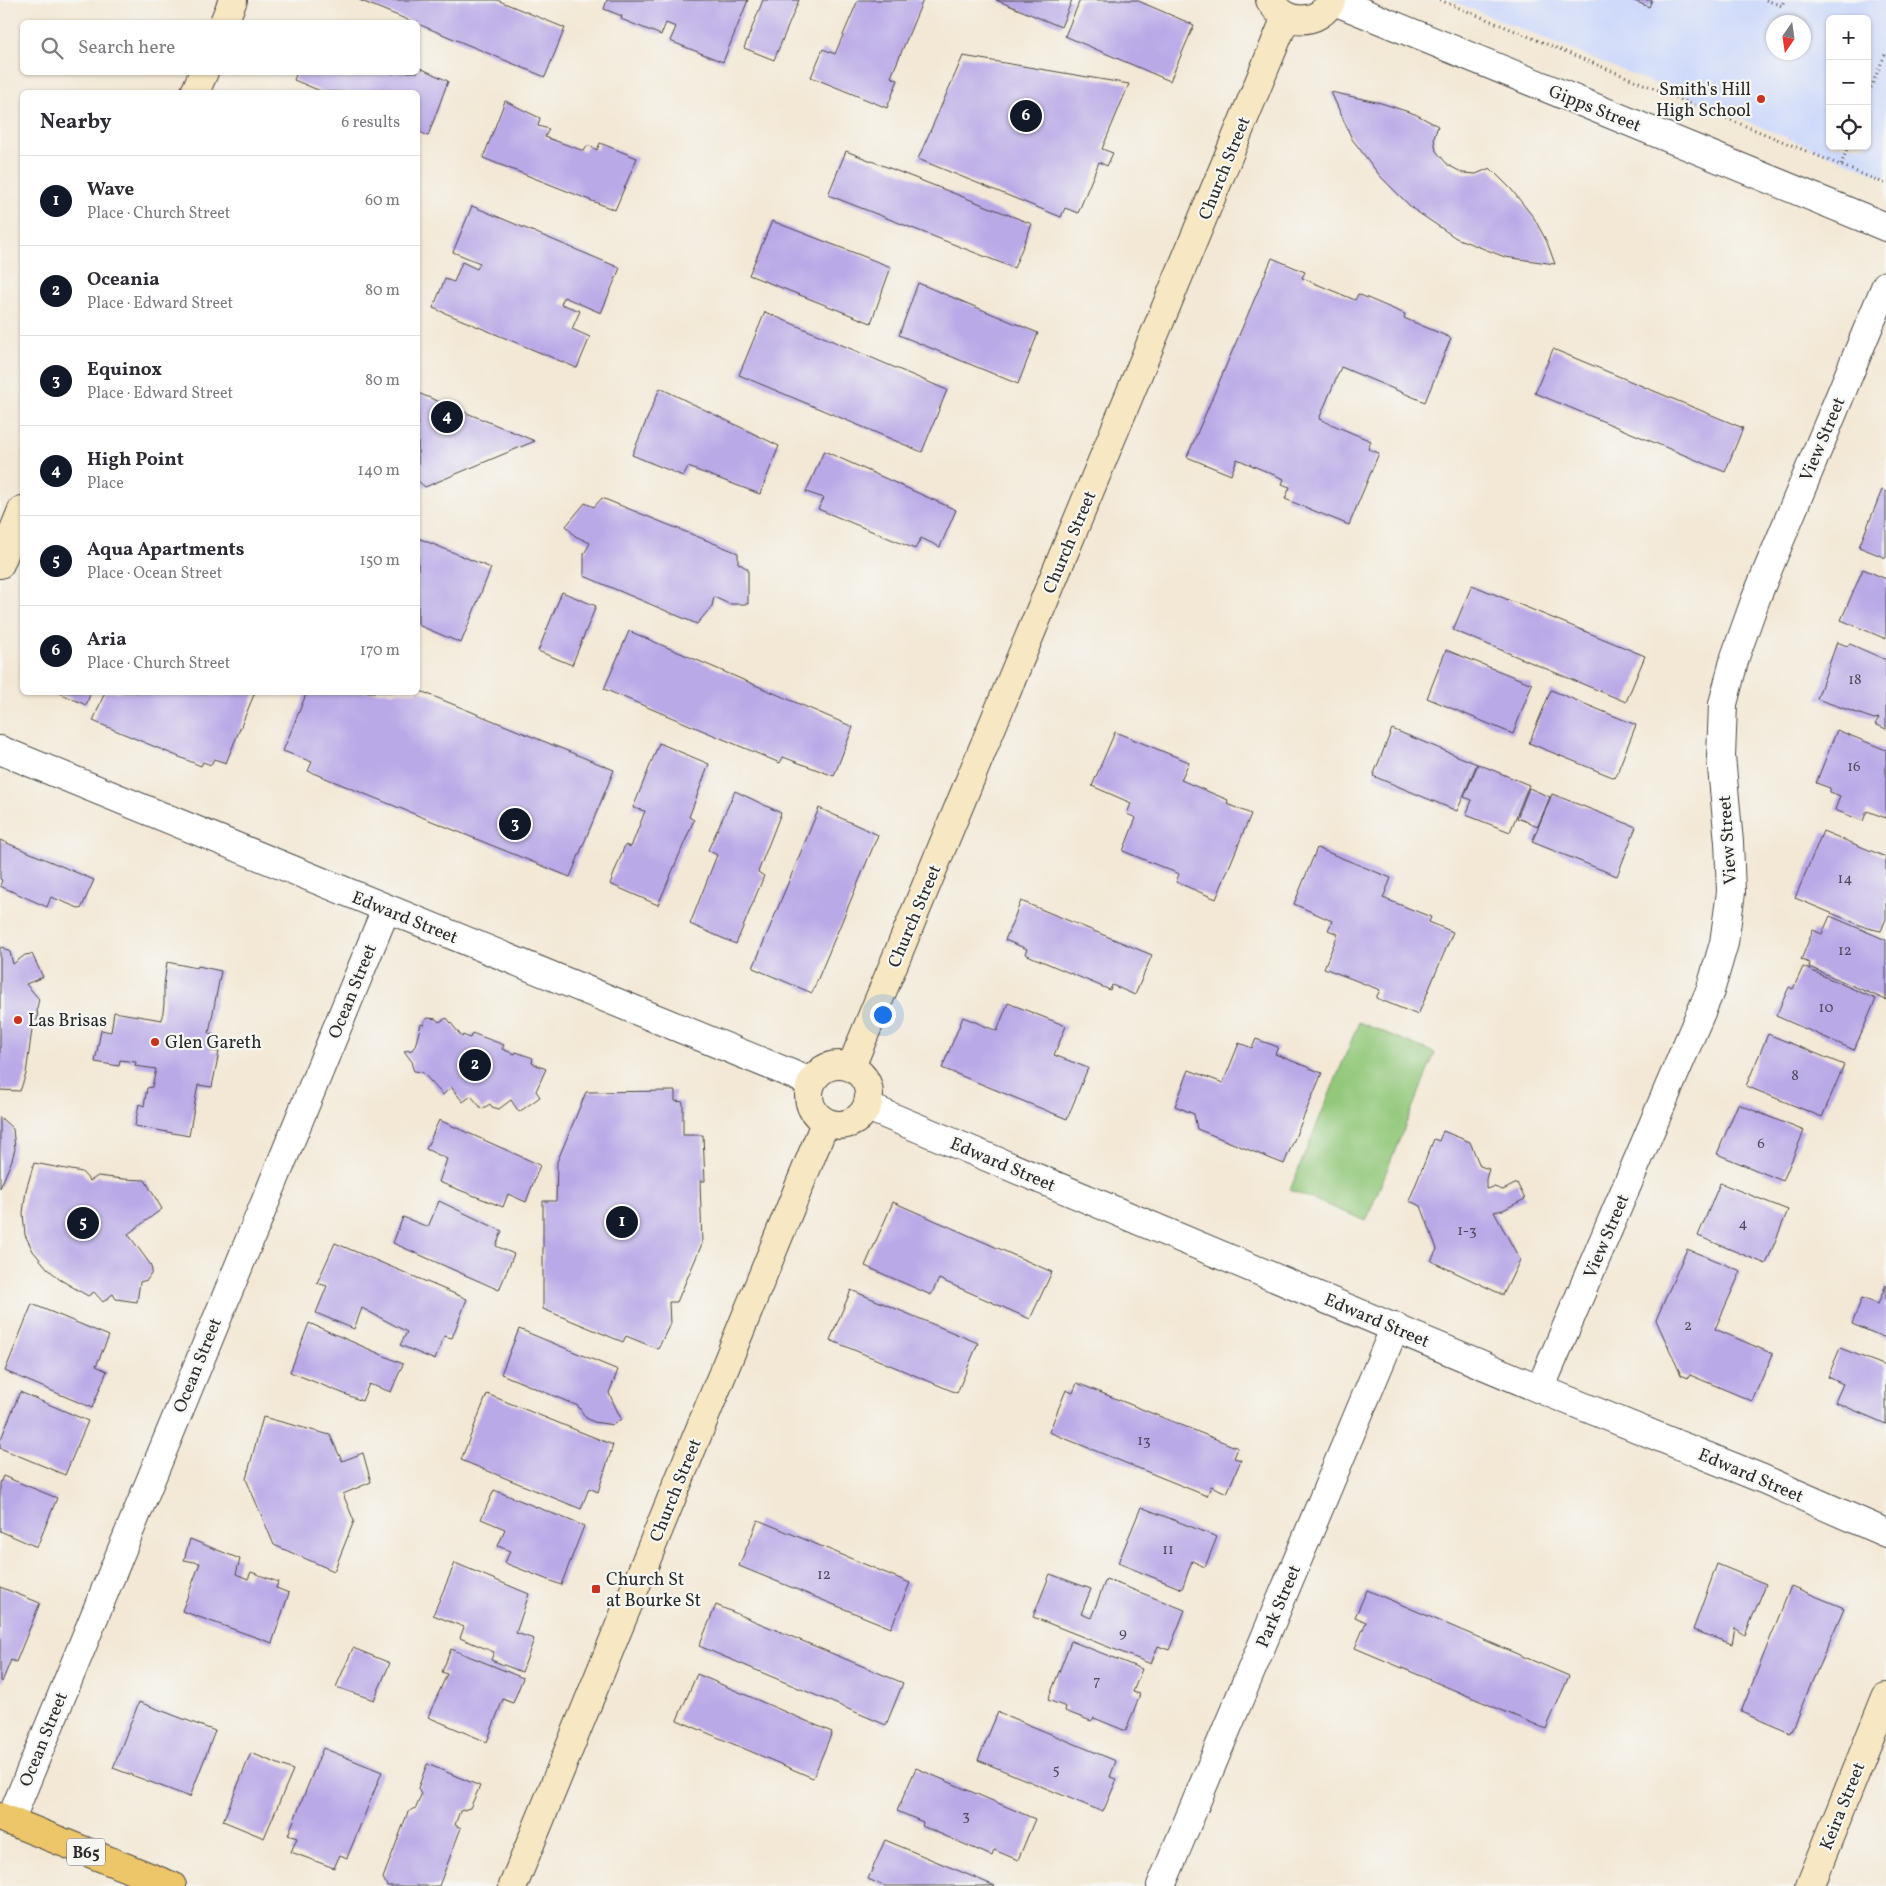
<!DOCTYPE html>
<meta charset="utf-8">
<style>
:root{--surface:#fff;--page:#f7f7f7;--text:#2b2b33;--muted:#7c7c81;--line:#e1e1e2;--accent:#111827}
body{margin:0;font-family:Vollkorn,serif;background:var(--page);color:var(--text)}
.controls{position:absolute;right:15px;top:15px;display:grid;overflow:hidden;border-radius:8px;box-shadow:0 1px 4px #0004}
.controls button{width:45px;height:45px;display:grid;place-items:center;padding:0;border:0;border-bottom:1px solid var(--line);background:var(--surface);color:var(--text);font:25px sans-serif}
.compass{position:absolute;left:1766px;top:15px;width:45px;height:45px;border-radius:50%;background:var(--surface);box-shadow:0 1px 4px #0004;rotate:193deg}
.you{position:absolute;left:882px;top:1014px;width:18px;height:18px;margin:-12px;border:4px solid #fff;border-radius:50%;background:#1a73e8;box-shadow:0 0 0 8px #1a73e833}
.badge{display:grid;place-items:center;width:32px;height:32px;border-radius:50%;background:var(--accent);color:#fff;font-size:16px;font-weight:700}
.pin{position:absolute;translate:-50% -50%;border:2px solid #fff;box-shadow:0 1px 5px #0006}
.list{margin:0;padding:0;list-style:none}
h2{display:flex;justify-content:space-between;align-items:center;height:65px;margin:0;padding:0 20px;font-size:21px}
h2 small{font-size:16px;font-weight:400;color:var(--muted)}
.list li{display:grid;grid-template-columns:32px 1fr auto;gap:15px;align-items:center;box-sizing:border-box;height:90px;padding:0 20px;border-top:1px solid var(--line)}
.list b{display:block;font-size:19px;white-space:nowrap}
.list p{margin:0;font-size:16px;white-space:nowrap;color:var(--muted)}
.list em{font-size:16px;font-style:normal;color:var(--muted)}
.icon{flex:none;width:28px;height:28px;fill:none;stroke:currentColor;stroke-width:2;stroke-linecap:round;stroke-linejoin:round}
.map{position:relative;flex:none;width:1886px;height:1886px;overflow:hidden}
.search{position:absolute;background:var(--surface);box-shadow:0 1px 4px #0004;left:20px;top:20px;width:400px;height:55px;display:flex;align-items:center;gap:12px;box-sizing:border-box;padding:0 18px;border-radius:8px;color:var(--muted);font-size:19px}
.panel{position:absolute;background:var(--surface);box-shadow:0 1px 4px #0004;left:20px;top:90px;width:400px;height:605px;border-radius:8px}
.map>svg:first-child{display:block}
.built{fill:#cfdafa;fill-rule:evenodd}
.green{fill:#93c87a;stroke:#5f7a52}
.building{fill:#b9a9e7}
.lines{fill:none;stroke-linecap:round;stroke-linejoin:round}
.street-casing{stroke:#494744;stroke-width:30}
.secondary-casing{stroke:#494744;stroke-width:30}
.primary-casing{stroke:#494744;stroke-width:30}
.path{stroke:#494744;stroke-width:3;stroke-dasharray:1 4;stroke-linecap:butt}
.street{stroke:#fff;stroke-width:28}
.secondary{stroke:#f7e8c3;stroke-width:28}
.primary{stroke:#ecc669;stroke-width:28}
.poi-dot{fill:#c8321e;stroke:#f6f6f2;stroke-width:2}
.labels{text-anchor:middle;stroke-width:4.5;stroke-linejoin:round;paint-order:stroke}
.number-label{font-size:15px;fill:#4e4a5a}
.shield{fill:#f6f6f2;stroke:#686867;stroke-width:1}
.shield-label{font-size:16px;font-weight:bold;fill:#2b2b2b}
.poi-label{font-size:18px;fill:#2b2b2b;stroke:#f6f6f2;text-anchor:start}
.street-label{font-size:18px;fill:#2b2b2b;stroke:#f6f6f2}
</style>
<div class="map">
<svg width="1886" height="1886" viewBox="0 0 1886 1886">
<rect width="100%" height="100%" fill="#f6f6f2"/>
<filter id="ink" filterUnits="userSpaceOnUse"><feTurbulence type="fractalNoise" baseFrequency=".02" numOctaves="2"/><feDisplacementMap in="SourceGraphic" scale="10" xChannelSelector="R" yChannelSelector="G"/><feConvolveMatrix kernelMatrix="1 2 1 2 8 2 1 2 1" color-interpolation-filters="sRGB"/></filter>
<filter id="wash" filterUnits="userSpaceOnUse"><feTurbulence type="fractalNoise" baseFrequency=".0096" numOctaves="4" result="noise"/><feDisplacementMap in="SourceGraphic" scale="20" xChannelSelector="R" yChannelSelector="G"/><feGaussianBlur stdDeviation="1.12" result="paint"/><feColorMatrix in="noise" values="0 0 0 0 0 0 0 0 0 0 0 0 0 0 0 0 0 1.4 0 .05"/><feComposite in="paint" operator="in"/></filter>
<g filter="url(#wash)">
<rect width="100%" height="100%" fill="#f3e8d5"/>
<path class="built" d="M1450,0H1886V178ZM1830,19H1867V146H1830ZM1774,22H1804V52H1774Z"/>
<path class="green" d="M1359,1022L1435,1053L1366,1221L1290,1190Z"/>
<g id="blocks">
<g class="building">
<path d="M359,0H497L565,28L545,77L418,24V22H413Z"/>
<path d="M607,0H748L723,62L670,41L676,27L666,23L661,35L621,19L622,16L604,9Z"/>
<path d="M763,0H799L774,60L744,48Z"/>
<path d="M858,0H923L891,77L898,80L887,108L811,77L823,49L835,54Z"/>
<path d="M996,0H1072L1061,27Z"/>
<path d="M1080,0H1136L1194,25L1170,81L1065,36Z"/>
<path d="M1632,0H1652L1649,7Z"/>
<path d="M963,56L1129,84L1102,149L1113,153L1107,166L1099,162L1078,213L1065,208L1061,217L918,159Z"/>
<path d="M418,67L448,81L428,136L418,131V92H323L294,80L297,72H390L394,74L395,72H418Z"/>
<path d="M1331,92L1381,103L1415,114L1438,126L1434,138L1436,151L1448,165L1463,173L1476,174L1490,168L1511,189L1534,218L1547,242L1555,264L1505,257L1456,238L1413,209L1380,176L1352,139Z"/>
<path d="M505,101L540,118L538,126L549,129L545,137L584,151L588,145L597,150L600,143L637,158L615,210L483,158Z"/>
<path d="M846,151L1032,224L1014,268L828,195Z"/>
<path d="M472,206L620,268L601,313L564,297L561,304L580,311L572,329L590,337L577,368L433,308L445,279L454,282L462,262L477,269L480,263L453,252Z"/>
<path d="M772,221L891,267L871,323L749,275Z"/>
<path d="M1272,258L1305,272L1302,278L1355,300L1358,294L1405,314L1404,318L1451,338L1425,402L1341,367L1319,419L1371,441L1368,449L1379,453L1349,525L1285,499L1290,487L1282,484L1284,479L1237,459L1231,475L1187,457Z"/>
<path d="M918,283L1038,333L1018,384L899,335Z"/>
<path d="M765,312L947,390L922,452L739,375Z"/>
<path d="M1553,349L1743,428L1725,472L1535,393Z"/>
<path d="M660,388L779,446L760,494L688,467L683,476L632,455Z"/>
<path d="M418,393L535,441L425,487L418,481Z"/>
<path d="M824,451L956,510L940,547L921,538L915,549L818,509L824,498L806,492Z"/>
<path d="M1882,490L1886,492V558L1859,547Z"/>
<path d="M602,498L738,553V563L748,569V604H729L714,597L712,606L697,624L584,576V554L590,543L575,536L566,526L585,503L594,507Z"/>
<path d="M418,538L491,568L461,643L418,625Z"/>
<path d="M1863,569L1886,579V639L1841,620Z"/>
<path d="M1472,585L1645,656L1626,702L1453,630Z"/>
<path d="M562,592L596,606L572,665L538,651Z"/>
<path d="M629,631L853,727L834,776L783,757L780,763L604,689Z"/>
<path d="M1837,642L1847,646L1850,644L1886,660V729L1875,724L1879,718L1874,719L1817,699Z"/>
<path d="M1446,650L1532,684L1513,734L1427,698Z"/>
<path d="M418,690L614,770L570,877L308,771L312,762L283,751L307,692H418Z"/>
<path d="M1551,690L1636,725L1615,778L1529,743Z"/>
<path d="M57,692H91L86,705Z"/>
<path d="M105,692H255L226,763L214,759L211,765L203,762L201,766L93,721Z"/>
<path d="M1392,729L1477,764L1457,811L1373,776Z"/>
<path d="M1837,730L1886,750V818L1867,811L1863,821L1835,810L1840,796L1830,792V788L1816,783Z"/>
<path d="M1115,732L1189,762L1181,780L1228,800L1227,804L1251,814L1216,899L1176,882L1179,874L1123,851L1136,818L1127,814L1131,803L1092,786Z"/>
<path d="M659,743L709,764L689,817L694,820L658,905L610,884L625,845L631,847L645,811L633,808Z"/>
<path d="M1478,764L1529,785L1510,832L1466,815L1472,800L1464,797Z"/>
<path d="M1529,788L1550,797L1538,826L1517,818Z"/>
<path d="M735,791L781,813L758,872L764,876L736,944L690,924L717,855L708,850Z"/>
<path d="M1552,794L1636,827L1617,876L1532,842Z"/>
<path d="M819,808L878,835L812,993L753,968Z"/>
<path d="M1823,831L1886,857V919L1881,931L1867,928L1795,898Z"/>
<path d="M0,840L94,880L81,909L51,897L47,907L0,886L2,880L0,879Z"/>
<path d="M1317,848L1391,878L1383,898L1431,917L1429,922L1453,932L1418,1015L1376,998L1380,990L1324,968L1338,934L1328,930L1332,921L1294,904Z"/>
<path d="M1021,901L1152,955L1135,995L1112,985L1110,990L1025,954L1027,949L1005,940Z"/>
<path d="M1830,916L1886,940V1000L1809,967L1810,963L1801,960L1813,930L1822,934Z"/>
<path d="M2,947L10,952L13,964L25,955L32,954L43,977L26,984L39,999L37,1008L38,1019L33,1022L26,1074L20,1091L0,1090V948Z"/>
<path d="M167,962L197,968L198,966L221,971L209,1033L213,1034L211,1051L219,1052L212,1087L198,1085L189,1136L135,1126L139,1104L144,1106L147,1088L152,1087L156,1069L135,1066L136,1062L120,1060L119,1066L95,1062L101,1030L111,1032L114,1012L162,1020L164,1004V985Z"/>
<path d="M1803,967L1876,999L1854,1050L1776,1016L1789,987L1793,989Z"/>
<path d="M1008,1003L1066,1026L1054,1055L1088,1068L1067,1119L942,1068L963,1017L997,1031Z"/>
<path d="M428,1018L436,1019L439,1022L447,1018L462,1037L463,1035L470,1038L472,1033L504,1045L502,1049L515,1054L516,1052L533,1058L532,1063L546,1069L536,1091L540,1097L519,1112L511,1100L499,1109L492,1107L490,1104L482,1109L471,1096L463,1102L451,1087L443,1095L422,1072L414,1071L412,1066L413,1063L404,1051L412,1050L415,1046L421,1024L424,1025V1021Z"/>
<path d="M1768,1034L1844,1065L1822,1117L1746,1086Z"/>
<path d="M1256,1039L1278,1047L1275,1054L1322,1073L1284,1164L1197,1129L1194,1114L1175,1106L1189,1070L1223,1083L1239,1043L1252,1048Z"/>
<path d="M675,1091V1101L683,1102V1135H703L705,1181H700L702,1244L677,1302H669L670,1324L658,1349L626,1336L623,1342L543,1309V1201H556L557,1162L586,1092Z"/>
<path d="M1738,1104L1804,1131L1783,1181L1717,1154Z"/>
<path d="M0,1117L13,1129L15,1149L12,1160L0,1188Z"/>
<path d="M439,1120L540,1165L526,1202L508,1194L503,1207L439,1182L447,1159L426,1149Z"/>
<path d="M1443,1131L1470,1142L1480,1166L1489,1169L1486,1179V1189L1494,1187L1503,1190L1517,1183L1525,1199L1503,1210L1494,1212L1520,1260L1503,1295L1431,1261L1437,1249L1421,1206L1409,1201L1434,1139L1439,1141Z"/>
<path d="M34,1163L82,1172L90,1181L98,1176L123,1179L145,1180L162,1209L128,1234L150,1264L152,1270L151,1274L147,1280L140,1282L137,1302L116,1299L113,1294L103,1302L94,1292L88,1296L59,1279L47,1268L33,1251L25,1235L23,1213L26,1190Z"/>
<path d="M1720,1183L1788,1210L1766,1264L1698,1236Z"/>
<path d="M439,1201L502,1231L496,1246L514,1254L499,1290L393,1243L403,1217L428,1227Z"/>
<path d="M893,1202L1052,1272L1030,1319L939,1279L931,1295L865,1266Z"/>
<path d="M335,1243L467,1299L452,1338L444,1336L435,1360L400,1345L407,1332L362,1308L354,1329L316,1313L327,1286L317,1283Z"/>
<path d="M1687,1249L1741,1271L1715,1329L1773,1354L1752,1401L1690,1375L1688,1378L1681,1375L1656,1320Z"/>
<path d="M1886,1285V1338L1852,1324L1862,1298L1878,1304Z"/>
<path d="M851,1290L978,1343L957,1393L830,1340Z"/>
<path d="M32,1304L109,1336L96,1366L107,1371L92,1408L5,1371Z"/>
<path d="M309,1323L403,1364L391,1392L369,1384L362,1401L290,1372Z"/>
<path d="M519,1329L618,1370L609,1393L621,1419L613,1425L594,1422L586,1418L578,1406L501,1374Z"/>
<path d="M1840,1348L1886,1366V1424L1835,1402L1843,1384L1828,1377Z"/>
<path d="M1077,1383L1238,1448L1234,1458L1241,1460L1227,1493L1211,1486L1207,1496L1049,1432L1066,1390L1073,1393Z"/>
<path d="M20,1392L88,1421L65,1475L0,1448V1441Z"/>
<path d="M487,1394L613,1445L598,1492L589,1488L581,1509L461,1460Z"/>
<path d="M263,1417L330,1435L342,1461L363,1453L371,1482L343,1494L354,1521L334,1571L274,1545L246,1479Z"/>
<path d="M3,1476L57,1498L37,1547L0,1531V1483Z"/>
<path d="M494,1490L584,1526L561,1585L505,1563L510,1551L498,1546L505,1529L481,1519Z"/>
<path d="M1141,1507L1217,1537L1205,1567L1192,1561L1182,1589L1118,1563Z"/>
<path d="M758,1520L910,1583L891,1628L739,1566Z"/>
<path d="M190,1539L240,1559L236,1574L248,1579L251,1572L278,1582L276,1588L289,1593L272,1643L182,1611L200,1563L184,1560Z"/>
<path d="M455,1563L529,1594L516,1633L534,1639L522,1672L491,1660L494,1652L460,1638L464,1627L433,1615Z"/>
<path d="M1717,1564L1766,1584L1745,1635L1735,1628L1732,1644L1693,1630Z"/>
<path d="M1050,1574L1091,1589L1081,1614L1091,1618L1106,1579L1185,1610L1169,1650L1158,1646L1151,1664L1033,1617Z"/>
<path d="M1791,1586L1844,1608L1790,1733L1741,1712Z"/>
<path d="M0,1587L40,1603L16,1662L11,1660L2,1682L0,1681Z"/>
<path d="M1367,1590L1569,1676L1546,1729L1355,1648L1366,1622L1355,1617Z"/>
<path d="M716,1605L903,1683L886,1725L699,1646Z"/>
<path d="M1071,1641L1142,1669L1133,1692L1140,1694L1126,1731L1094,1718L1091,1721L1065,1711L1066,1707L1048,1700Z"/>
<path d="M353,1648L390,1663L374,1700L336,1687Z"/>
<path d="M451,1649L523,1678L513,1703L503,1699L487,1742L428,1717L447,1674L442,1672Z"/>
<path d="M697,1674L832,1732L813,1778L677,1720Z"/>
<path d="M139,1702L215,1731L190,1797L113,1768Z"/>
<path d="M998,1712L1116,1761L1110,1777L1117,1779L1103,1812L978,1760Z"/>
<path d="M323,1748L382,1772L347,1858L340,1855L334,1868L291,1852L297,1838L288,1835Z"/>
<path d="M251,1753L293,1770L264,1838L223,1821Z"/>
<path d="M427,1764L480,1786L470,1808L460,1811L455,1825L461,1828L439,1886H387L383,1878L408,1812L416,1808L421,1795L418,1788Z"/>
<path d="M916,1768L1035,1819L1018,1860L994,1850L992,1856L922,1826L923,1822L897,1811Z"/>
<path d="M885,1840L995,1886H884L868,1879Z"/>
</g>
</g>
</g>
<g filter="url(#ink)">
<use href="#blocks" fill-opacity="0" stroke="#494744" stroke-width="1"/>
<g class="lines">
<defs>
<g id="street">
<path d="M1332,0L1886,227"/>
<path d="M0,750L811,1082"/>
<path d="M868,1107L1540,1389L1763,1479L1886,1533"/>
<path d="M1540,1389L1710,991L1724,943L1731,892L1729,842L1721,757L1723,704L1735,657L1756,598L1886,285"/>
<path d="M10,1821L386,909"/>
<path d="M1161,1886L1395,1327"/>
</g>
<g id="secondary">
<path d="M1270,0C1284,26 1319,26 1332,0"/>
<path d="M224,22L233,0"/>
<path d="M195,92L204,72"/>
<path d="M0,564L22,510"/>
<circle cx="839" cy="1095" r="30"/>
<path d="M851,1067L1286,17"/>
<path d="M513,1886L825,1123"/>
<path d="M1810,1886L1886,1697"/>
</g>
<path id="primary" d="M0,1817L172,1886"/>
</defs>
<use href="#street" class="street-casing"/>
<use href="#secondary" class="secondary-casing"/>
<use href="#primary" class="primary-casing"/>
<g class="path">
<path d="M1440,0L1886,184"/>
<path d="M1766,0L1782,6L1784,0"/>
<path d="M1867,97L1886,52"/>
<path d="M1841,165L1848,146"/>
</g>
<use href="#street" class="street"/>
<use href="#secondary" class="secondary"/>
<use href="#primary" class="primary"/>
</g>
</g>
<g class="poi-dot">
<circle cx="1761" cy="99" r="5"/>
<circle cx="18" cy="1020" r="5"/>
<circle cx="155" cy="1042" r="5"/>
<rect x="591" y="1584" width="10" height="10" rx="2.5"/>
</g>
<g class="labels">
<g class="number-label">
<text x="1855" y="684">18</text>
<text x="1854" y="771">16</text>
<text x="1845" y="883">14</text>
<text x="1845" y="955">12</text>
<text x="1826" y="1012">10</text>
<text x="1795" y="1080">8</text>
<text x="1761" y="1148">6</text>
<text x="1743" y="1228">4</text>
<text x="1467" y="1235">1-3</text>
<text x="1688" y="1330">2</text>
<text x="1144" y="1445">13</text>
<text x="1168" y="1554">11</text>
<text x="824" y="1579">12</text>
<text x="1123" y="1637">9</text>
<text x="1097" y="1685">7</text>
<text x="1056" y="1774">5</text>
<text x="966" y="1820">3</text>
</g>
<rect class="shield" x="67" y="1838.5" width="38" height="27" rx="4"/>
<g class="shield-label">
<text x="86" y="1858">B65</text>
</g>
<g class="poi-label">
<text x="1751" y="95" text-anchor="end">Smith's Hill<tspan x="1751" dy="21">High School</tspan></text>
<text x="28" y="1026">Las Brisas</text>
<text x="165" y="1048">Glen Gareth</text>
<text x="606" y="1585">Church St<tspan x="606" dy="21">at Bourke St</tspan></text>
</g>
<g class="street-label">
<text transform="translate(1595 108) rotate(22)" y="6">Gipps Street</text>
<text transform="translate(1224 168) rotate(-68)" y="6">Church Street</text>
<text transform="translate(1822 439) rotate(-67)" y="6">View Street</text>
<text transform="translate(1069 542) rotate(-67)" y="6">Church Street</text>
<text transform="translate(1727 840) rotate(-94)" y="6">View Street</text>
<text transform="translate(914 916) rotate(-67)" y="6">Church Street</text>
<text transform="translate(405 917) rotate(22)" y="6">Edward Street</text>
<text transform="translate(352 991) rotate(-68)" y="6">Ocean Street</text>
<text transform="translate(1003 1164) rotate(23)" y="6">Edward Street</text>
<text transform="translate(1606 1236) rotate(-67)" y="6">View Street</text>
<text transform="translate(1377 1320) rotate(23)" y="6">Edward Street</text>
<text transform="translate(197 1365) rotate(-68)" y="6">Ocean Street</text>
<text transform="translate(1751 1475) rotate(23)" y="6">Edward Street</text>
<text transform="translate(675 1490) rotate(-68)" y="6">Church Street</text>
<text transform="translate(1278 1606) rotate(-67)" y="6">Park Street</text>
<text transform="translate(43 1739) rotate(-68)" y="6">Ocean Street</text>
<text transform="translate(1842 1806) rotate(-68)" y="6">Keira Street</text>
</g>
</g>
</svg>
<div class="controls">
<button>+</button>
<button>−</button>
<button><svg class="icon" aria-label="locate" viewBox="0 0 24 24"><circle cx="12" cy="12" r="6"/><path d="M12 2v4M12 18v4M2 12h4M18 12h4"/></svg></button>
</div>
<svg class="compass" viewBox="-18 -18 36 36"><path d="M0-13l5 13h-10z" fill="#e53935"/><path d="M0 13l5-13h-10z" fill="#7c7c81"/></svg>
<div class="you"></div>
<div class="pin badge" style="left:622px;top:1222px">1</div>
<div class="pin badge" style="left:475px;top:1065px">2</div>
<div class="pin badge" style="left:515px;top:824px">3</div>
<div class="pin badge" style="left:447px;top:417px">4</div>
<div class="pin badge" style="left:83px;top:1223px">5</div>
<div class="pin badge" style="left:1026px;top:116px">6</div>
<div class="search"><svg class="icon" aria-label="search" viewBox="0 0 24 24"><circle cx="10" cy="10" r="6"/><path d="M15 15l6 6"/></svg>Search here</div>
<section class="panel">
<h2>Nearby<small>6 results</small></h2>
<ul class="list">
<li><span class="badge">1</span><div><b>Wave</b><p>Place · Church Street</p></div><em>60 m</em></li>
<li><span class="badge">2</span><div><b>Oceania</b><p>Place · Edward Street</p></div><em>80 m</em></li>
<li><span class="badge">3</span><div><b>Equinox</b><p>Place · Edward Street</p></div><em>80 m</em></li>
<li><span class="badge">4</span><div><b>High Point</b><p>Place</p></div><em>140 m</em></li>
<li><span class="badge">5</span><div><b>Aqua Apartments</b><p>Place · Ocean Street</p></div><em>150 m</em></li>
<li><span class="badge">6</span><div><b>Aria</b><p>Place · Church Street</p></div><em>170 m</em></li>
</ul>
</section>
</div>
